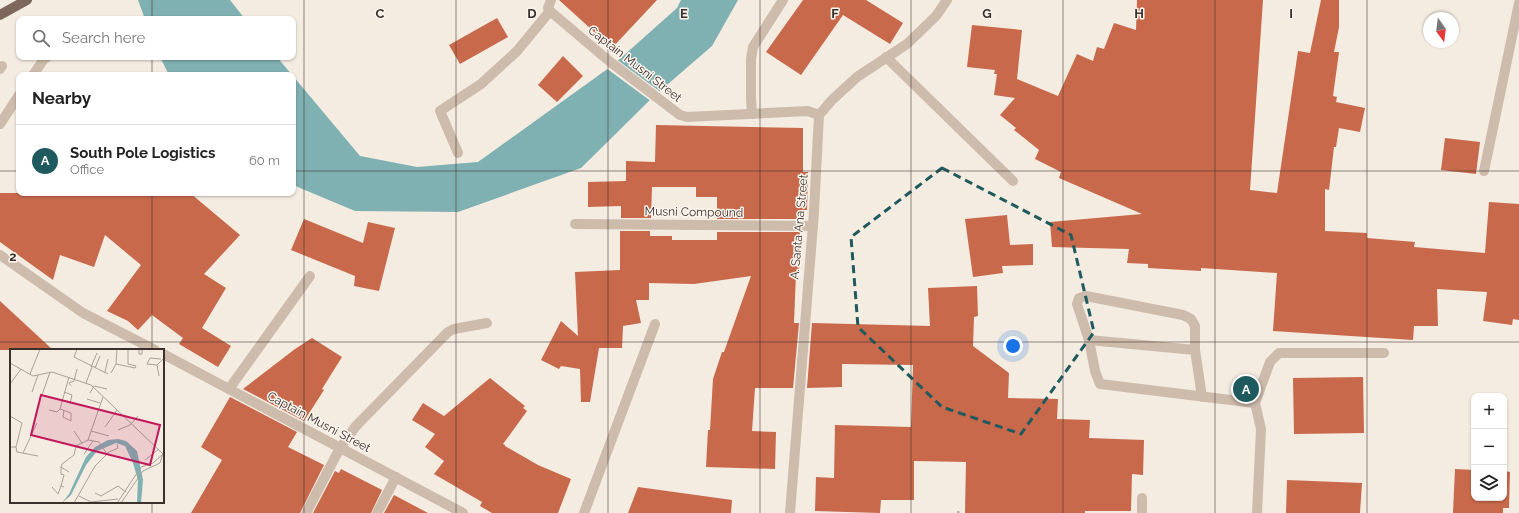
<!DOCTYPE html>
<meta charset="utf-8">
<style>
:root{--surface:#fff;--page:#f6f6f6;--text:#222;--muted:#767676;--line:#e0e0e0;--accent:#1f5a5e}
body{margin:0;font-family:Raleway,sans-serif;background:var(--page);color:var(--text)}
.controls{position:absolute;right:12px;bottom:12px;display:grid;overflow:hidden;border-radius:8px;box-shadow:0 1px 3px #0004}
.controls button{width:36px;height:36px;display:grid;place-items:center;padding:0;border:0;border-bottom:1px solid var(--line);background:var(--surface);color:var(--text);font:20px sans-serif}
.compass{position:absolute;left:1423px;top:12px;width:36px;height:36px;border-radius:50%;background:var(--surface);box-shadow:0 1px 3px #0004;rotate:166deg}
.you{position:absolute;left:1013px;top:346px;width:14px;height:14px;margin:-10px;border:3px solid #fff;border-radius:50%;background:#1a73e8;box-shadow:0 0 0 6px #1a73e833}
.badge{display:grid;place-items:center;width:26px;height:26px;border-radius:50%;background:var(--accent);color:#fff;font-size:13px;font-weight:700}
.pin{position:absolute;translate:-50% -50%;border:2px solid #fff;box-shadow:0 1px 4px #0006}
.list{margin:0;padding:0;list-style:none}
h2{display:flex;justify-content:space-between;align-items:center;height:52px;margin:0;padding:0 16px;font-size:17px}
h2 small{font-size:13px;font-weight:400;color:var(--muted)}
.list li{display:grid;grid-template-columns:26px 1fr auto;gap:12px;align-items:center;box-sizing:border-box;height:72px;padding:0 16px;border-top:1px solid var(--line)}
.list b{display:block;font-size:15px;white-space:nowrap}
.list p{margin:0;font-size:13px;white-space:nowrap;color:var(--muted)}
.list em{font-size:13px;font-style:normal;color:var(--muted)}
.icon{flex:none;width:22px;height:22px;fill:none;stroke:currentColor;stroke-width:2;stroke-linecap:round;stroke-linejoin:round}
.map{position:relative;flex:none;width:1519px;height:513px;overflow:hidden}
.search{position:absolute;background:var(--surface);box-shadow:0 1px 3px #0004;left:16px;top:16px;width:280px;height:44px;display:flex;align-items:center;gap:10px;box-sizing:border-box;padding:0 14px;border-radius:8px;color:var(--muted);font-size:15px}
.panel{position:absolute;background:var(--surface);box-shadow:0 1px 3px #0004;left:16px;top:72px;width:280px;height:124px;border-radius:8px}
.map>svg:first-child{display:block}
.water{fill:#7fb0b2}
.pier{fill:#f4ebe1}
.building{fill:#c8694b}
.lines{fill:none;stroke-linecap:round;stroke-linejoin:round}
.path{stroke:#b9a596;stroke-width:2.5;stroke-dasharray:2 2;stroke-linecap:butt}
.minor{stroke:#cdbbac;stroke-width:10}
.major{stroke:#7d675c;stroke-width:10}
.marked{fill:none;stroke:#1f5a5e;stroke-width:3;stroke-dasharray:8 5;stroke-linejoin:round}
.grid{fill:none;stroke:#3b302b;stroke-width:1;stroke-opacity:0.55}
.labels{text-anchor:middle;stroke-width:3;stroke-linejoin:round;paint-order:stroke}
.street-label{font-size:12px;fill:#3b302b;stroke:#fbf5ee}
.inset-road{fill:none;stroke:#aaa098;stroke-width:1}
.view{fill:#c2185b;fill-opacity:0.15;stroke:#c2185b;stroke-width:2}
.inset-edge{fill:none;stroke:#3b302b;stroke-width:2}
.grid-label{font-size:13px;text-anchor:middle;font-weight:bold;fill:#3b302b;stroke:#fbf5ee;stroke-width:3;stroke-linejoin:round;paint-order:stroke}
</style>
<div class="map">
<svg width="1519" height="513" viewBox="0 0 1519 513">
<rect width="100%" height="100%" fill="#f4ebe1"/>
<g class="water">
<path d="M138,0H230L245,19H145Z"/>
<path d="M681,0H738L712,46L653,97L581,168L458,212L355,211L293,185V76L360,156L417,167L478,162L613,65L677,8Z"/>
<path d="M160,57H277L292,75H169Z"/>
</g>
<path class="pier" d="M616,59L662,93L652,102L606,68Z"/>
<g class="building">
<path d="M559,0H657L612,48Z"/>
<path d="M803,0H866L903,23L890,44L843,15L801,75L766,52Z"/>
<path d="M1137,0H1263L1250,190L1277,193L1298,51L1310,53L1321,0H1339V27L1334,52H1339L1333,96L1337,97L1336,102L1365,108L1360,132L1339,128L1336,147H1334L1329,190L1325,189V231L1367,233V238L1415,242L1414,247L1485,253L1489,202L1519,204V320L1513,319L1512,325L1483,321L1487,292L1437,289L1438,326H1414L1413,340L1273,331L1277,273L1201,268V271L1148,268V264L1127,263L1129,249L1052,247L1050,222L1142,214L1059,178L1061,172L1035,159L1039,150L1014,130L1016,128L1000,115L1015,98L994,95L997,74H994L995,70L967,67L972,25L1022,30L1017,79L1058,96L1077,54L1093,61L1097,47L1104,49L1114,23L1136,30Z"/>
<path d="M497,18L508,37L460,64L449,45Z"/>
<path d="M563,56L583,76L557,102L538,85Z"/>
<path d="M656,125L803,128V172H808L807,210H801V219H717V197H696V187H652L651,218H621V206L588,207V182L626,181V161L655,162Z"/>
<path d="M1445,138L1480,142L1476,174L1441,170Z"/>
<path d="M0,193H190L240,235L204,274L226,288L202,328L231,346L218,367L179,344L183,338L152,315L138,330L128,321L107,311L141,265L105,235L94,267L60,255L53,280L0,242Z"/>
<path d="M1007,215L1010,245L1033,244V265L1002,266L1003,273L973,277L965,219Z"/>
<path d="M304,219L363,243L368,222L395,228L379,291L354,286L355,276L291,250Z"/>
<path d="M620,231H650V236H672V240H717V232H800L799,273H796L794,323H799L793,388H755L752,431L776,432L775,469L706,467L708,430H710L713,379L722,352H724L751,276L694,284L649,283V300H636L641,323L623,326L622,348H599L590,402H581L580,369L561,366L559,369L541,360L561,321L578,336L575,272L620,270Z"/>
<path d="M977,286L978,316L974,317L973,346L1009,373L1008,398L1058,399L1057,419L1090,420L1089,438L1144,440L1143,475L1132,474L1131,511H1085V513H965L966,462L914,461V500H881L880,513L815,511L816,477L834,478L835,425L911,427L913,365L842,364V387L807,388L812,323L930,326L928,288Z"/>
<path d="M0,301L53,350H0Z"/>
<path d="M312,338L342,357L322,389L324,390L304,421L243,389L295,349Z"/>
<path d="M1363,377L1364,433L1294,434L1293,378Z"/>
<path d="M490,378L525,406L523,408L527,411L503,444L505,445V446L538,465L571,479L558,513H492L480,506L482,502L434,474L444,461L425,447L435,434L412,420L423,403L444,416Z"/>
<path d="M230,397L297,432L288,447L324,465L300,513H191L222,460L201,447Z"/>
<path d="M341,469L382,490L371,513H313L335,471L339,473Z"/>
<path d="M1455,469L1474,470V498H1504V471L1510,472L1509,508H1503V513H1453Z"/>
<path d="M1287,480L1362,483L1360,513H1286Z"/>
<path d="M638,487L732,500L731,513H628Z"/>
<path d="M394,495L428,513H384Z"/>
</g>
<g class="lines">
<path class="path" d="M958,513L959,510"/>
<g class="minor">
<path d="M551,0L548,8L550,11L609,61L680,115L687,117L808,111L819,115"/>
<path d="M886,57L1013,181"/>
<path d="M0,69L2,66"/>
<path d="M33,75L44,59L47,57"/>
<path d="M752,114L751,98V59L753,47L783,0"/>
<path d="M0,124L19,95"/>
<path d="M458,153L440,111L481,84L517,51L550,11"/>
<path d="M1484,171L1519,3"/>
<path d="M575,224L813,226"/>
<path d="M0,255L83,313L155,350"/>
<path d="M1089,340L1195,350"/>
<path d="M163,354L463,513"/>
<path d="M229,389L310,276"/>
<path d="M1202,397L1195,350V326L1191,319L1183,315L1086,296L1079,298L1077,304L1089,340L1095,371L1100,384L1255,403L1261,429L1257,513"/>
<path d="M1255,403L1270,362L1279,353H1384"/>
<path d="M1142,498V513"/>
<path d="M306,513L340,448L356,426L448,332L454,329L487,323"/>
<path d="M377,513L396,477"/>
<path d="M584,513L655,324"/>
<path d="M790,513L814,212L819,115L832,100L857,77L907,44L936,16L947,0"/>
</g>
<path class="major" d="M0,15L27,0"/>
</g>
<path class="marked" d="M942,168L1071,235L1094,332L1021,434L942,407L858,327L851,237Z"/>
<path class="grid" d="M152,0V19M304,0V513M456,0V513M608,0V513M760,0V513M911,0V513M1063,0V513M1215,0V513M1367,0V513M152,57V75M0,171H19M293,171H1519M152,193V350M0,342H1519M152,502V513"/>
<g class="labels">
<g class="street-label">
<text transform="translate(635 64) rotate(38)" y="4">Captain Musni Street</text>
<text transform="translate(694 212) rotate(1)" y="4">Musni Compound</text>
<text transform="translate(799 227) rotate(-85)" y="4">A. Santa Ana Street</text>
<text transform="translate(319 422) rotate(28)" y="4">Captain Musni Street</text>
</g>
</g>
<g transform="translate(10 349)">
<rect width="154" height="154" fill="#f4ebe1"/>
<path d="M108,90L116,92L127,102L133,131L131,154H127L128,131L123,114L115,97L106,94L87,102L76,116L61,146L52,154L59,145L76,108L85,98L98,91Z" fill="#7fb0b2"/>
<path class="inset-road" d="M67,0L64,8L98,25M129,0V5H132V0M0,14L23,27L42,23L81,36L153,105M106,15L107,0M118,15V0M147,16L137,15L140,9L151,10M81,18L87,4M85,19L90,7M95,23L98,10M101,24L106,15L125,19L126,17L118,15M20,25L30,0M149,27L147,16L154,9M76,34L82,18M0,35L11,20M61,37L59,34L64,32L67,20M22,43L28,26M54,43L62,46L60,55M80,44L84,37L97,40M32,46L40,23M77,50L90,54M39,61L47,63L50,60M54,61L53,68L61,72V64L50,60L59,28M0,67L12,74L6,98H0M95,78L107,61M108,81L120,76L128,67M64,82L72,94M81,82L99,87M6,98L7,103L28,107M13,104L27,74M97,104L108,99L107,95M74,105L83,92M135,111L149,100M51,118V125L54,126L51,137L54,138M59,123L51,118L52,115L64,106L66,97L78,91L93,48M42,138L48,145L51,137M85,144L91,147L108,137L116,143M69,147L81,153L108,150M64,154L85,117L97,105L89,93L78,91M107,154L131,118L143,114L153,105M111,154L133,122L150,114L154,101"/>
<path class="view" d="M31,46L150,76L140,116L21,86Z"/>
<rect width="154" height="154" class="inset-edge"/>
</g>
<g class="grid-label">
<text x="380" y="18">C</text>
<text x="532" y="18">D</text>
<text x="684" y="18">E</text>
<text x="835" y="18">F</text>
<text x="987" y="18">G</text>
<text x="1139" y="18">H</text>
<text x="1291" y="18">I</text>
<text x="13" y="261">2</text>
</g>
</svg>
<div class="controls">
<button>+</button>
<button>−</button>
<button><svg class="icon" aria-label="layers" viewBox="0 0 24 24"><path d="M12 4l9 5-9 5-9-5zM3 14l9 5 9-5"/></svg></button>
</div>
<svg class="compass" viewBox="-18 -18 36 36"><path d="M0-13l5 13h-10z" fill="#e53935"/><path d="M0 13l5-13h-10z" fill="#767676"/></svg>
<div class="you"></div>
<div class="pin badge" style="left:1246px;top:389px">A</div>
<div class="search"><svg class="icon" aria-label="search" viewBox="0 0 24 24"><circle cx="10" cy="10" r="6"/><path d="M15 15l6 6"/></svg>Search here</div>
<section class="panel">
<h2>Nearby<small></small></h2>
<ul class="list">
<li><span class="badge">A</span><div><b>South Pole Logistics</b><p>Office</p></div><em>60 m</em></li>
</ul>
</section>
</div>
